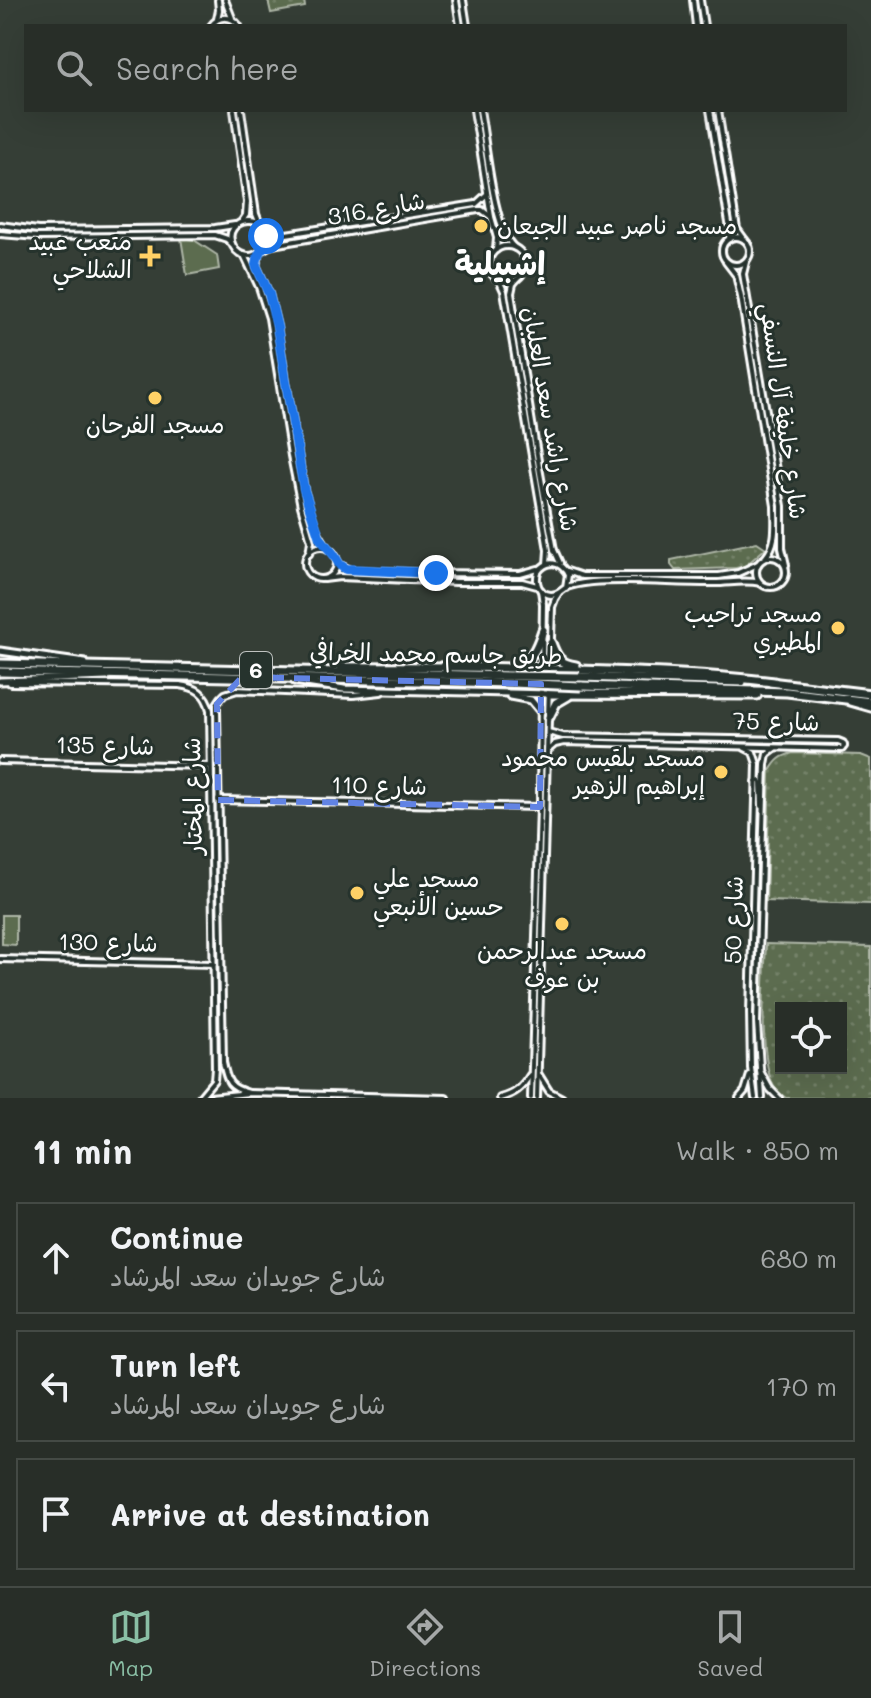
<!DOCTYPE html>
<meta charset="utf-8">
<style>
:root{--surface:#282e28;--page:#303630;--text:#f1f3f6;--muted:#a5a8a8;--line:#444a45;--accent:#8abfa5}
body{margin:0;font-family:Mali,"Playpen Sans Arabic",sans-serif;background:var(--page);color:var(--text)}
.controls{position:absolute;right:24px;bottom:24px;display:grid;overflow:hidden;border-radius:0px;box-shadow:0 8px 32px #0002}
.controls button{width:72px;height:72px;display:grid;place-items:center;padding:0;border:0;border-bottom:2px solid var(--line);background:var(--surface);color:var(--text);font:40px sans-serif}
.stop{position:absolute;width:24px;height:24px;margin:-18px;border:6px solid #1a73e8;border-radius:50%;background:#fff}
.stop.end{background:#1a73e8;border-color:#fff;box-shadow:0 2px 8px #0008}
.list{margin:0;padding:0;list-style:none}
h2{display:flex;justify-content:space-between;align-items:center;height:104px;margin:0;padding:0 32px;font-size:34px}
h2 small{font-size:26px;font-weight:400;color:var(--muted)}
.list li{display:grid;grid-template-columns:52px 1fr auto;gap:24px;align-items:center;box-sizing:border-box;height:112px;margin:0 16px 16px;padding:0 16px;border:2px solid var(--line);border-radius:0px}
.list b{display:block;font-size:30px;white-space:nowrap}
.list p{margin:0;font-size:26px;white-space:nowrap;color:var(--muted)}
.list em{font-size:26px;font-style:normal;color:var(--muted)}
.icon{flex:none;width:44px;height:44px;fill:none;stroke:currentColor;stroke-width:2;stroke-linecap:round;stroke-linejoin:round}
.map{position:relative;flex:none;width:871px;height:1098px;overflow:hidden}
.search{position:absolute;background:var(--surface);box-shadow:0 8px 32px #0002;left:24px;right:24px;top:24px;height:88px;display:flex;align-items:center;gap:20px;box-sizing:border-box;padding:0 28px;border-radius:0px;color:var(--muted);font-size:30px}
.sheet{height:488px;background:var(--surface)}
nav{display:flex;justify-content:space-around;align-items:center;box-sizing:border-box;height:112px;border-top:2px solid var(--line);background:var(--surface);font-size:22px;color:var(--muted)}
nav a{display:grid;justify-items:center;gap:4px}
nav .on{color:var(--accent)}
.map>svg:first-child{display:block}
.grass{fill:#5c6c4f;stroke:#aeb6a7;stroke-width:2}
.park{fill:url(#park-dots);stroke:#aeb6a7;stroke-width:2;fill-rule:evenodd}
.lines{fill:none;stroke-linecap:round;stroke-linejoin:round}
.secondary-casing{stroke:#fff;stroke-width:10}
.primary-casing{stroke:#fff;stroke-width:11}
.highway-casing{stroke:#fff;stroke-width:13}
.secondary{stroke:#26332d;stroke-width:4}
.primary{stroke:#26332d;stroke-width:5}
.highway{stroke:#26332d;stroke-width:7}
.highway-bridge-casing{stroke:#fff;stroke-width:13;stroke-linecap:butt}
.highway-bridge{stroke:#26332d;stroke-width:7}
.route{stroke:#1a73e8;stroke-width:10}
.marked{fill:none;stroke:#6183e4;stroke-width:6;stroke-dasharray:16 10;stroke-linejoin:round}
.poi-dot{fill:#ffd166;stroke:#26332d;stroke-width:3}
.labels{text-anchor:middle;stroke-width:6;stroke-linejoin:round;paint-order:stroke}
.shield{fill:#26332d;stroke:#bec2c0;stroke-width:2}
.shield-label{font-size:22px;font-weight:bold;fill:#fff}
.street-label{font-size:24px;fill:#fff;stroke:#26332d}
.poi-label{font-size:24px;fill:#fff;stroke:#26332d;text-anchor:end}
.district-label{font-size:32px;font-weight:bold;fill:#fff;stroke:#26332d}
</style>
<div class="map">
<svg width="871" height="1098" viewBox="0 0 871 1098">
<defs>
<pattern id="park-dots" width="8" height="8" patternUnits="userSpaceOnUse" patternTransform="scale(2)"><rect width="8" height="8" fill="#5c6c4f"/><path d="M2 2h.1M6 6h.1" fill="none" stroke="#748269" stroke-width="1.8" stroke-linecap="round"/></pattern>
</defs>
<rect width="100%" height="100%" fill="#353e36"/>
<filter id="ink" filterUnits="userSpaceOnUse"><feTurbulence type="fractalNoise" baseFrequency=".0125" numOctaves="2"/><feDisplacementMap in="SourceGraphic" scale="16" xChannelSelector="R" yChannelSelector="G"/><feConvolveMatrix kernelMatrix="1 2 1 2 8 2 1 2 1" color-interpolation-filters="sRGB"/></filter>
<g filter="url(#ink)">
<g class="grass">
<path d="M181,238L194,240L217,255L219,269L187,275Z"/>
<path d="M2,915H16V945L2,944Z"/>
</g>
<g class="park">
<path d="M268,0H304L305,7L271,13Z"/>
<path d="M757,542L766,548L745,566L736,568L675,570L671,565V560Z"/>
<path d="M793,753L861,755L871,759V904L766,901L770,771C776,760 781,756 793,753Z"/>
<path d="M766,944L871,947V1098H786C780,1094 776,1091 773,1085C759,1055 764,978 766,944ZM841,1008V1068H781V1008Z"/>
</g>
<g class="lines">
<defs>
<g id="secondary">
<path d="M225,0L232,18"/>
<path d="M456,0L460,26"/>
<path d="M463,0L467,26"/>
<path d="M693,0L696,26"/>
<path d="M700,0L704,26"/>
<path d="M217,19L219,10L218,0"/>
<path d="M211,26C219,15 231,15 239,26"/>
<path d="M234,110L247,202L246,215L242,221"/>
<path d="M241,110L256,214L260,224"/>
<path d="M474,110L491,217L497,238L496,250"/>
<path d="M480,110C486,140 493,232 515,248"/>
<path d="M710,110L730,229L729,239"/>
<path d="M718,110L737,229L745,240"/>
<path d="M0,225L38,230L215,228L235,225"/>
<path d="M265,230L273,234H286L476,204L487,194"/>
<path d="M0,234L38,237L215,235L227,239L231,243"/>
<circle cx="736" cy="251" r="14"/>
<circle cx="507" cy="264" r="18"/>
<path d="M264,247C276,208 218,217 233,246C236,252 242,256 249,256C259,256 263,247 272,245L478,210H482L491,217"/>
<path d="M244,255L259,287L269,318L291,456L301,506L311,541L309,554"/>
<path d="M259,255L256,265L269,294L277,327L304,490L316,529L328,549"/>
<path d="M726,262L736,275L741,297L775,506C775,524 778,543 765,558"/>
<path d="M746,262L743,274L782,506V548L786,565"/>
<path d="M517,279L513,284L511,293L540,473L554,550L560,563"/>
<path d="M499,280L504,291L548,550L547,564"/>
<circle cx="321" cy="563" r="16"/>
<circle cx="771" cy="572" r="15"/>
<path d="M336,559L340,565L351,570L436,573L520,574L538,569"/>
<path d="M567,571L582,576H719L738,573L758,564"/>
<path d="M324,579L340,577L455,582H522L537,586"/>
<path d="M566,588L568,575C561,561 547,559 538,572C535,582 538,594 551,595C559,595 561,590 567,587C574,584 584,583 592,582C631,579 671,583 710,583C727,584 743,579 760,583"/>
<path d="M541,590L543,604L542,668"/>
<path d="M550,668L552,607L555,599L559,593"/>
<path d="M10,683L180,685C196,687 206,693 210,710L215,1068L214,1080L199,1098"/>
<path d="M548,732L563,736L838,741L843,743L844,746"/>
<path d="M745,748L753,752L757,764L750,1013L751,1068L755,1098"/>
<path d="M548,750L555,744L564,742L842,749L844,746"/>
<path d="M0,761L210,766"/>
<path d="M756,782L757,780L761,782L762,806"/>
<path d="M218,800L539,807"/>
<path d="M0,959L214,964"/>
<path d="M760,1071L770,1089L779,1098"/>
<path d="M539,1075L549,1091L562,1098"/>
<path d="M249,1093C229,1088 227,1082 223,1062L217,710V704L221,698L225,694L237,690L353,695L381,692"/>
<path d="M200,1098L249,1093L446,1098"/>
<path d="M500,1098C515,1094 522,1088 530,1075"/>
<path d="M531,1098L540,807L541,685"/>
<path d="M537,1098L549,685"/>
<path d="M739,1098L745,1091L750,1075"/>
<path d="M762,1098L757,1022L765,764L767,754L775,748"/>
</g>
<g id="primary">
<path d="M0,651L85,663"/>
<path d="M0,681L107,677"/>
<path d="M294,681L344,689L549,694"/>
<path d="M510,696L531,700L541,712"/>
<path d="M850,702L871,708"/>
</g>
<g id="highway">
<path d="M551,643C556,657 560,664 576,666"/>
<path d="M0,664L512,676"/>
<path d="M513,664C533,661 537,648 543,630"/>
<path d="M341,667C420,666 499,667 579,670C644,672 709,674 774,682"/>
<path d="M0,672L512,683"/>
<path d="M580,677L742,682"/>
<path d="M770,682L871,694"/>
<path d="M581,686L787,692L871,702"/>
<path d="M549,694L757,695"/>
<path d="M549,717L556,703L568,696"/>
</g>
</defs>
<use href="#secondary" class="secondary-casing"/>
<use href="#primary" class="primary-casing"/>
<use href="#highway" class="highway-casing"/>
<use href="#secondary" class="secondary"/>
<use href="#primary" class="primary"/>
<use href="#highway" class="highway"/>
<defs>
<g id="highway-bridge">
<path d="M512,676L580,677"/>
<path d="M512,683L581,686"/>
</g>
</defs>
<use href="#highway-bridge" class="highway-bridge-casing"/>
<use href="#highway-bridge" class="highway-bridge"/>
</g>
</g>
<g class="lines" filter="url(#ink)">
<path class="route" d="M266,236V241L257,259L256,265L269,294L277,327L304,490L320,538L334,555L340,565L346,569L436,573"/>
</g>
<path class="marked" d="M242,677L541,684L540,807L218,800L217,704Z"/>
<g class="poi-dot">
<circle cx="481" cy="226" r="8"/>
<path d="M146 244h8v8h8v8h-8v8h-8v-8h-8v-8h8z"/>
<circle cx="155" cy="398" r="8"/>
<circle cx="838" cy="628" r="8"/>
<circle cx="721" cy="772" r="8"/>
<circle cx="357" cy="893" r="8"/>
<circle cx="562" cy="924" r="8"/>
</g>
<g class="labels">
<rect class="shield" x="240" y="652" width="32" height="36" rx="6"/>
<g class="shield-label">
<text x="256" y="678">6</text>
</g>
<g class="street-label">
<text transform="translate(376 209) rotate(-10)" y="8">شارع 316</text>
<text transform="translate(783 411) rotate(82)" y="8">شارع خليفة آل النسفي</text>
<text transform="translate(550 419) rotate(80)" y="8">شارع راشد سعد العلبان</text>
<text transform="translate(436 654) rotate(1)" y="8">طريق جاسم محمد الخرافي</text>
<text transform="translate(776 722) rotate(1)" y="8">شارع 75</text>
<text transform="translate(105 746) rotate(1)" y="8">شارع 135</text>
<text transform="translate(379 786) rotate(1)" y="8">شارع 110</text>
<text transform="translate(193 796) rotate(-91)" y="8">شارع المختار</text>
<text transform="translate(734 920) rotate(-89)" y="8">شارع 50</text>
<text transform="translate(108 943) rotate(1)" y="8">شارع 130</text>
</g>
<g class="poi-label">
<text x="497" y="234" text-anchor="start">مسجد ناصر عبيد الجيعان</text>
<text x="132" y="250">متعب عبيد<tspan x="132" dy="28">الشلاحي</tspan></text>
<text x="155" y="433" text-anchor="middle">مسجد الفرحان</text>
<text x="822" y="622">مسجد تراحيب<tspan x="822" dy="28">المطيري</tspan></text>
<text x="705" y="766">مسجد بلقيس محمود<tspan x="705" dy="28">إبراهيم الزهير</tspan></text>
<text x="373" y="887" text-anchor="start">مسجد علي<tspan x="373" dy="28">حسين الأنبعي</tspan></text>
<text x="562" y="959" text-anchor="middle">مسجد عبدالرحمن<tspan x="562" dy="28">بن عوف</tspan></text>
</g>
<g class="district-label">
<text x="500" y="275">إشبيلية</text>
</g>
</g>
</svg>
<div class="controls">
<button><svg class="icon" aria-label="locate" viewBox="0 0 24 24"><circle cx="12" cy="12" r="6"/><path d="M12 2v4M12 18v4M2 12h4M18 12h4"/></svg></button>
</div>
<div class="stop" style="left:266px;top:236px"></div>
<div class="stop end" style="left:436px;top:573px"></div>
<div class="search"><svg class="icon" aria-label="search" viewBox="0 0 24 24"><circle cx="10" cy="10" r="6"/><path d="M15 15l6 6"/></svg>Search here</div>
</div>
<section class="sheet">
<h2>11 min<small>Walk · 850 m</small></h2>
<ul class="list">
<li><svg class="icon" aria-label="ahead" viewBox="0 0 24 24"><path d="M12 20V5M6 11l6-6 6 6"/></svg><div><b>Continue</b><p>شارع جويدان سعد المرشاد</p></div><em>680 m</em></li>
<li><svg class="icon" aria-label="left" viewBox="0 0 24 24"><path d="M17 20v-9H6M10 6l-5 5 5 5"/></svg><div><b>Turn left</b><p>شارع جويدان سعد المرشاد</p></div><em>170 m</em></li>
<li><svg class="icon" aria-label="arrive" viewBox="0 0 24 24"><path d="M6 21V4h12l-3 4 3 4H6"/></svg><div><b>Arrive at destination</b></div></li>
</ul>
</section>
<nav>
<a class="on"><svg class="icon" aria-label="map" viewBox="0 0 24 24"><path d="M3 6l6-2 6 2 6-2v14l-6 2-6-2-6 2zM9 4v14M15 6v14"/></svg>Map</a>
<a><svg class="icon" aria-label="directions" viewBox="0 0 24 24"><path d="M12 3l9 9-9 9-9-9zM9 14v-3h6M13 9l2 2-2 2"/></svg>Directions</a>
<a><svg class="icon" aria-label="saved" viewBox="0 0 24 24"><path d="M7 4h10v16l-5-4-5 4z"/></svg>Saved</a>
</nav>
